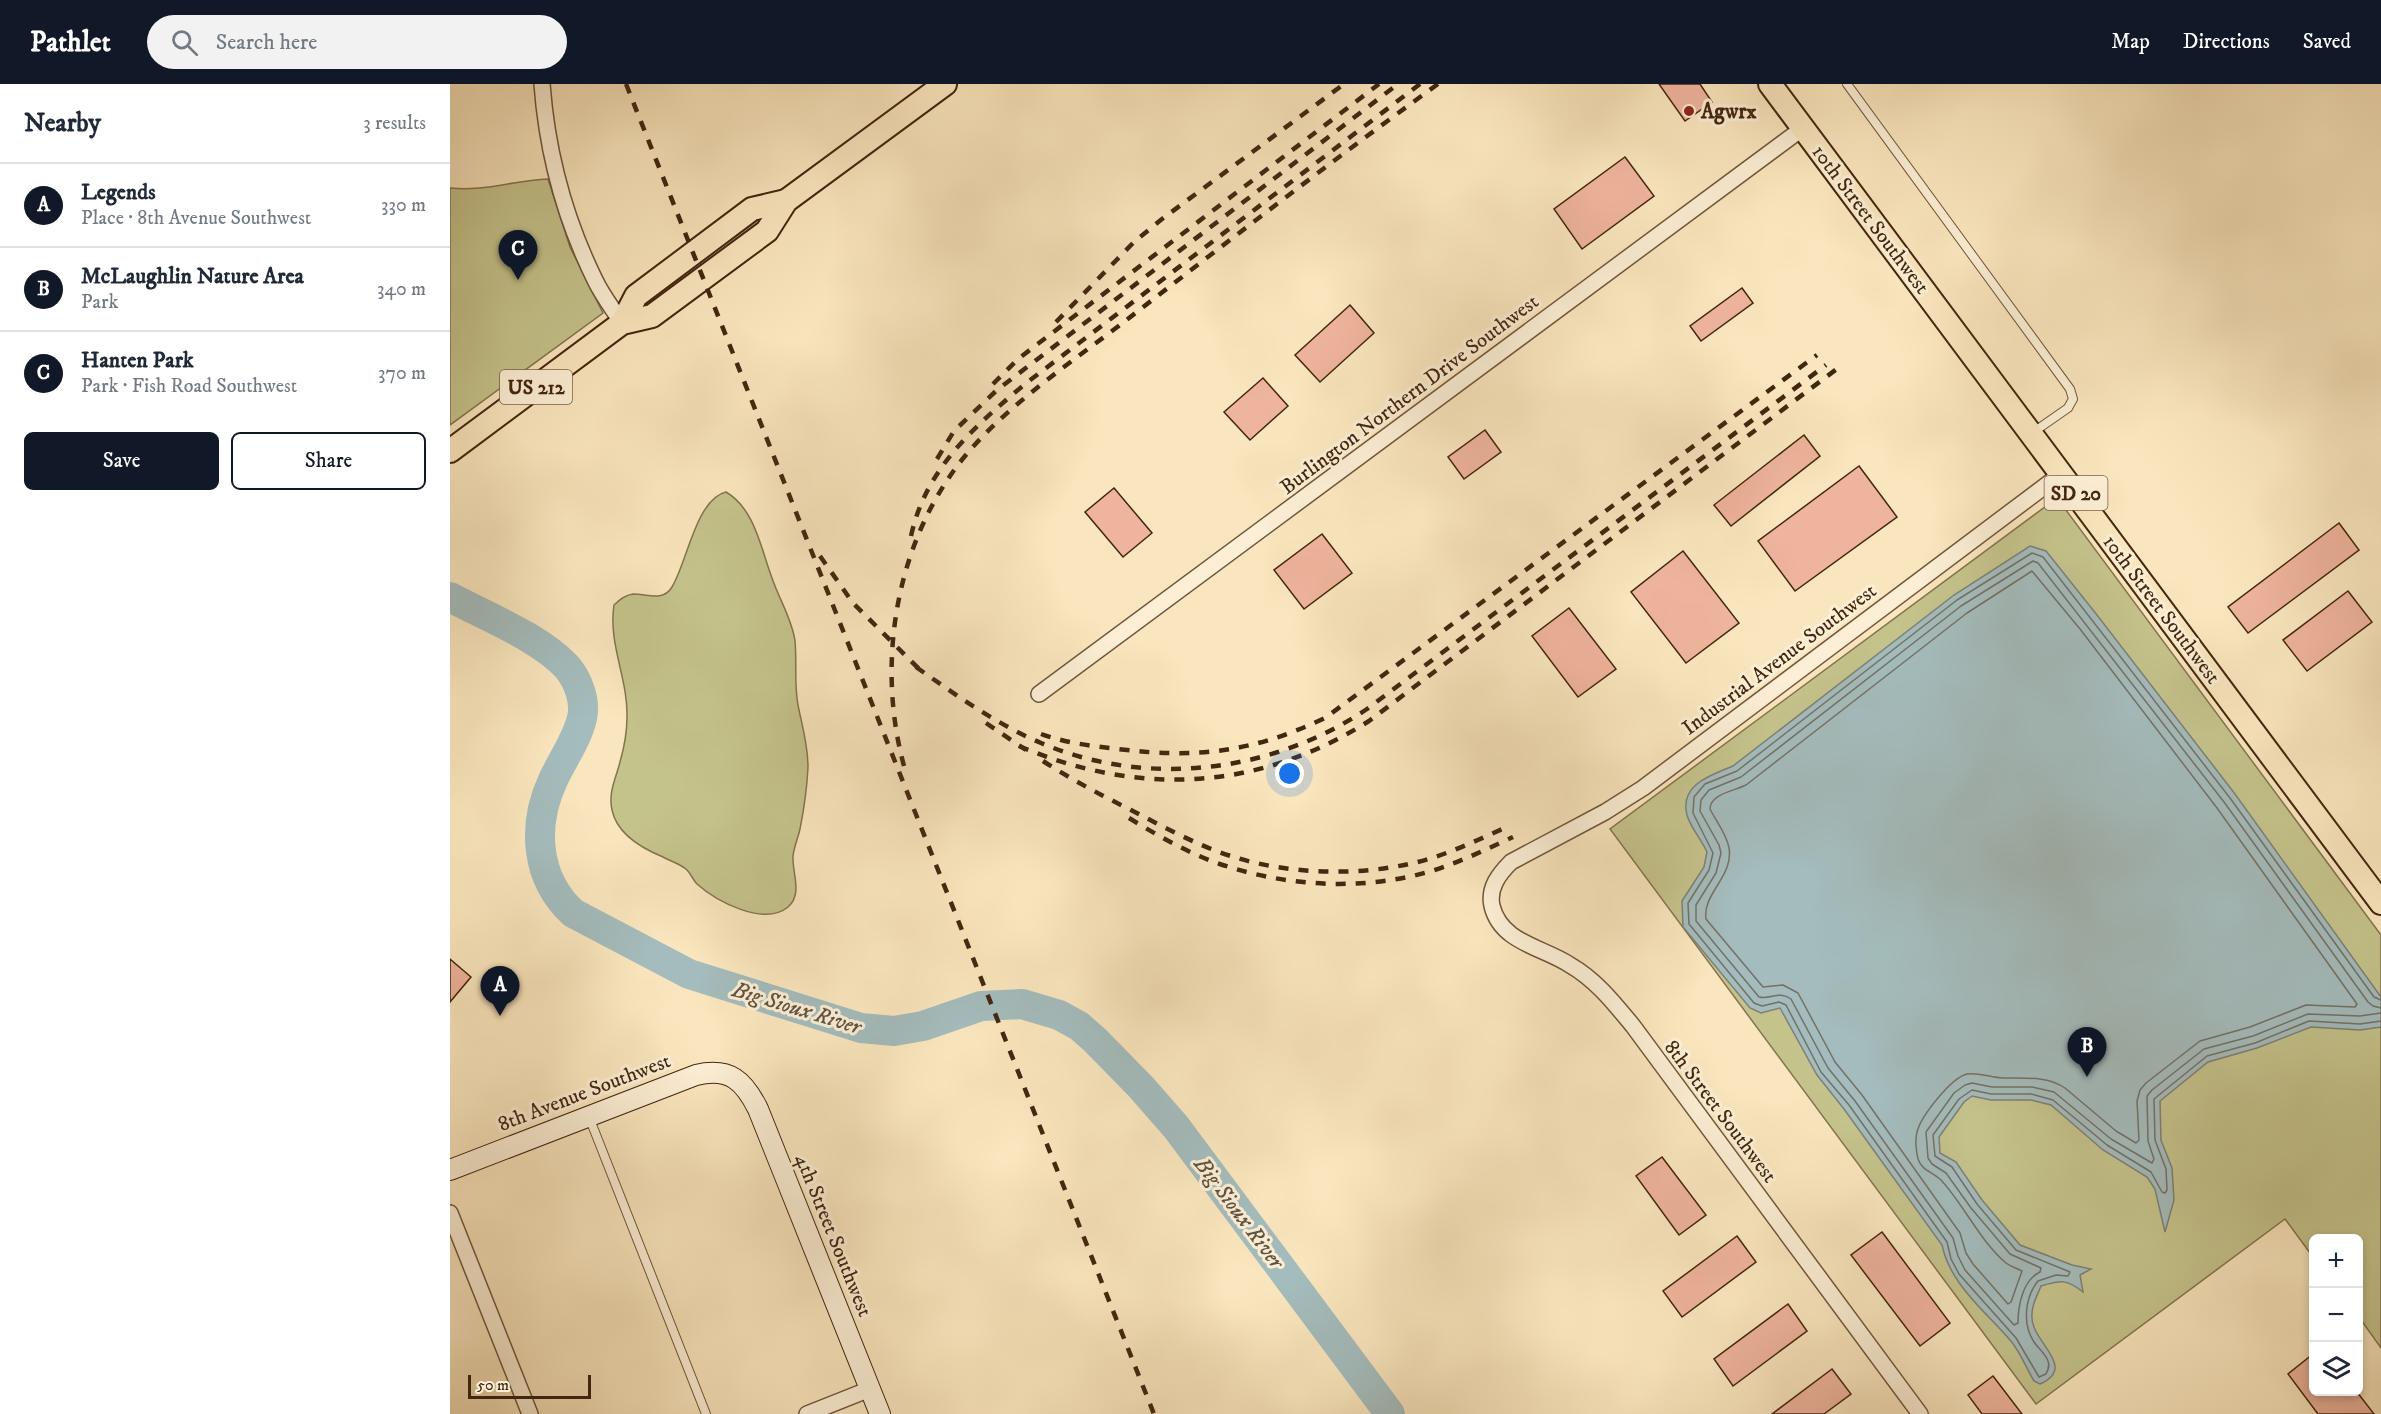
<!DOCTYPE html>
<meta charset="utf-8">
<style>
:root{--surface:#fff;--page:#f2f2f3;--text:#1f2937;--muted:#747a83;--line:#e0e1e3;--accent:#111827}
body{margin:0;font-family:"IM FELL DW Pica",serif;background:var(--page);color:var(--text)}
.controls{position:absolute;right:18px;bottom:18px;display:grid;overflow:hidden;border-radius:9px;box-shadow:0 3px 9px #0003}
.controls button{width:54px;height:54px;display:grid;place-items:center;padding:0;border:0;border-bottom:2px solid var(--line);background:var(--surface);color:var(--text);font:30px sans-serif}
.scale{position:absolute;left:18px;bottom:15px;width:123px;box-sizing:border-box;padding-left:6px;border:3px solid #43260f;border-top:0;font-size:16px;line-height:21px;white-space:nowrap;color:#43260f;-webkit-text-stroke:4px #fcefd5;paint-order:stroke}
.you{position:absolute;left:840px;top:690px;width:21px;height:21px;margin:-15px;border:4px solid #fff;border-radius:50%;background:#1a73e8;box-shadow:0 0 0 9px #1a73e833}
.badge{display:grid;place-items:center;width:39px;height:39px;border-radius:50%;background:var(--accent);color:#fff;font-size:20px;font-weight:700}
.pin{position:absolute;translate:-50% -50px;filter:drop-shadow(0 2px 3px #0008)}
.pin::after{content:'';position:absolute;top:32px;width:21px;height:18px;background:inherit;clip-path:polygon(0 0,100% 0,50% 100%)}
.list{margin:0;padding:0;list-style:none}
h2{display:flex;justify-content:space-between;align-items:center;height:78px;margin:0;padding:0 24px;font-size:26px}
h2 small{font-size:20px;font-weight:400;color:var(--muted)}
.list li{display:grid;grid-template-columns:39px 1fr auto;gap:18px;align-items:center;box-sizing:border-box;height:84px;padding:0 24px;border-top:2px solid var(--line)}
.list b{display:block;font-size:22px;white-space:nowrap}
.list p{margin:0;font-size:20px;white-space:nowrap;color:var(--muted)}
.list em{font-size:20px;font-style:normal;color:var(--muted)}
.actions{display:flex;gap:12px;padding:18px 24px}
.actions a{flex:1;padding:14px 0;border:2px solid var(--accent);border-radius:9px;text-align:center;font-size:21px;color:var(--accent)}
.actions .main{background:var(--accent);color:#fff}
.icon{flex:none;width:33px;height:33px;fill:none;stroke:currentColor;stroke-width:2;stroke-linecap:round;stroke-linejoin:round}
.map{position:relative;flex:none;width:1931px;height:1330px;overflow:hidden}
header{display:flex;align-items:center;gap:36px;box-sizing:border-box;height:84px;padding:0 30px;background:var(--accent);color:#fff}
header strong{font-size:28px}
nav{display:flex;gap:33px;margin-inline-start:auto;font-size:21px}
.search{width:420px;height:54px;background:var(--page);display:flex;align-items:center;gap:15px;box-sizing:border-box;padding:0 21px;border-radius:33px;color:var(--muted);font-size:22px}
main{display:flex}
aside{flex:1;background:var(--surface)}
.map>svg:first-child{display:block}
.green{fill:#c5c38c;stroke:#84744e;stroke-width:1.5}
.water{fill:#a4bcbd;stroke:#7d8077;stroke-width:1.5}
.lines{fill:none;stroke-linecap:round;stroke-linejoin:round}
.shore{stroke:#747166;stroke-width:1.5}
.river{stroke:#a4bcbd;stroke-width:30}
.building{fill:#efb49d;stroke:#43260f;stroke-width:1.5}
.lane-casing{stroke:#71563b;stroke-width:10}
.street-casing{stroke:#71563b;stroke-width:18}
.secondary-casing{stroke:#43260f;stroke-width:22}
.primary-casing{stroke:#43260f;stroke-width:26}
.lane{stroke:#fcefd5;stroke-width:8}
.street{stroke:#fcefd5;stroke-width:15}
.secondary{stroke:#fcefd5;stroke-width:20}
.primary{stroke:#fae6be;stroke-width:22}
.rail{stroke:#43260f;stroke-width:4.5;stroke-dasharray:10 10;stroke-linecap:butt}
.poi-dot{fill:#8f2418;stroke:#fcefd5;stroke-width:2}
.labels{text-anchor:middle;stroke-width:6;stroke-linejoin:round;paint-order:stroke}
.shield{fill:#fcefd5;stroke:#7a624a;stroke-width:1.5}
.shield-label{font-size:20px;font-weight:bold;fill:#43260f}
.poi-label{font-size:21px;font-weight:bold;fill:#43260f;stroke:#fcefd5;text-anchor:start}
.street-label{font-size:21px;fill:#43260f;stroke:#fcefd5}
.water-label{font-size:22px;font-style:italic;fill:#605343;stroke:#fcefd5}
</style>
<header>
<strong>Pathlet</strong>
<div class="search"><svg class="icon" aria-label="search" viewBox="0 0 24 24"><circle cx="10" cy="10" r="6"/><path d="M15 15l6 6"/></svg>Search here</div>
<nav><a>Map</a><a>Directions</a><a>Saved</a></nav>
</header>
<main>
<aside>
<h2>Nearby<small>3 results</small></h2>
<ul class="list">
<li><span class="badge">A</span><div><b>Legends</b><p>Place · 8th Avenue Southwest</p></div><em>330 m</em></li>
<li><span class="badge">B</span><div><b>McLaughlin Nature Area</b><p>Park</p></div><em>340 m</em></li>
<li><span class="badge">C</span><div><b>Hanten Park</b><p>Park · Fish Road Southwest</p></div><em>370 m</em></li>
</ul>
<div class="actions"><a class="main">Save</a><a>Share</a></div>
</aside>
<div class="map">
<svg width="1931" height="1330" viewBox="0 0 1931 1330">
<rect width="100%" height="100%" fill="#fae6be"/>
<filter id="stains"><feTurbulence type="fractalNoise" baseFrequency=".00333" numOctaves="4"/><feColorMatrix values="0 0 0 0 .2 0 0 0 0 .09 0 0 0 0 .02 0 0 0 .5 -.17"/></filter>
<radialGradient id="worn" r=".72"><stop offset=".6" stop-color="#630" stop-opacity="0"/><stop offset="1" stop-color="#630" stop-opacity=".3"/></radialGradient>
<g class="green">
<path d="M98,95L120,163L153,229L0,341V104C33,108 65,96 98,95Z"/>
<path d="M276,408C305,425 311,465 322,494C329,515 342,535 345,557C347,578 344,600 348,621C352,642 358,660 358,683C357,704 354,725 350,745C348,754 344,763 343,772C342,789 353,810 338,823C314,843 266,817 247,800C243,796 241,790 237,786C231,780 220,777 213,773C191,764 167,750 162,726C158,709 166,694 170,678C174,664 177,647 177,633C178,594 158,560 164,521C169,516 175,511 183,510C197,510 213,518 222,503C237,479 246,415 276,408Z"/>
<path d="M1607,414L1931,851V1264L1909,1233L1908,1154H1864L1863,1173L1835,1135L1586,1320L1160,745Z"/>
</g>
<path class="water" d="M1580,462L1596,467L1647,531L1785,710L1931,913V943L1910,946L1861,943L1807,964L1758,978L1710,1017L1711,1056L1722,1084L1724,1116L1715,1148L1705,1105L1697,1093L1653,1066L1601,1021L1581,1016H1541L1522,1012L1514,1018L1489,1053L1490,1069L1506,1078L1532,1116L1570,1161L1622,1181L1641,1185L1630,1191L1633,1208C1617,1195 1611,1196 1591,1202C1587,1212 1581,1222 1582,1234C1582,1258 1628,1283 1590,1300L1584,1297C1576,1284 1570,1267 1560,1256C1535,1227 1500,1200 1492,1161L1394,1025L1367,991L1330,924L1311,929L1300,924L1233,843L1232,817L1254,783L1257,768C1252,756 1240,743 1237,731C1229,700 1262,691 1283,682L1504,511Z"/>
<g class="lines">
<g class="shore">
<path d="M1582,487L1630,545L1767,724L1907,920L1905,923L1856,921L1800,943L1750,957L1696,999L1690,1006L1687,1017L1689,1056L1686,1059L1666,1047L1615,1004C1598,992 1574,994 1553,994C1542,994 1528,988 1517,990C1501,994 1471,1032 1467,1048C1465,1055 1466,1067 1468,1075C1472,1087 1483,1088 1491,1096C1514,1121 1530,1157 1556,1179C1561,1183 1567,1184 1572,1187L1561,1218L1558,1220L1523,1180L1516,1169L1510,1149L1412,1011L1385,978L1348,909L1333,901L1313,903L1256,835C1252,810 1284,792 1279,764C1277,751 1266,737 1260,725C1260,710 1284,707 1296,701L1517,529Z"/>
<path d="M1931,916L1924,913L1780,714L1593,473L1582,469L1507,516L1287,687L1255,700L1244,713L1243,729L1263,769L1259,786L1238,819L1239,840L1304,919L1312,922L1329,918L1336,921L1371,988L1399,1021L1497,1158L1501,1175L1509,1190L1566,1254L1589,1293L1596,1290C1598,1286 1600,1282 1598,1277C1596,1270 1588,1264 1584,1258C1572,1240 1575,1213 1588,1197L1606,1191L1618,1192L1620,1188L1566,1166L1527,1120L1502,1083L1485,1072L1483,1051L1509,1015L1522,1006L1541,1010H1581L1603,1016L1657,1061L1701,1088L1712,1108L1715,1109L1717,1106L1716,1085L1705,1056L1704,1015L1757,972L1805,959L1859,937L1910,940L1931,937"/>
<path d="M1931,924L1923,922L1918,918L1774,718L1588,479L1583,477L1511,522L1291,693L1259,706L1251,716L1250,727L1269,761L1271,769L1266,789L1246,821V837L1309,913C1321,916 1329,906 1341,915L1378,984L1405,1017L1503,1154L1508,1172L1515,1186L1564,1241L1568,1239C1568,1221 1573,1196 1590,1188L1591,1184L1560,1170L1521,1124L1496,1089L1482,1080L1478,1074L1476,1048L1504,1009L1515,1001L1522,999L1542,1003H1582L1604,1008L1661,1055L1702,1079L1704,1075L1698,1057L1697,1012L1702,1006L1754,965L1803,952L1858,930L1910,932L1931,929"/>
</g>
<path class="river" d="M0,513C37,533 89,553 117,583C128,596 136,617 132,634C127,656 112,676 103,696C82,741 85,794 123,829L239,890L411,944L444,947L473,942L531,922L572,920L609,931L629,942L645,956L691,1003L726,1043L940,1330"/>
</g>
<g class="building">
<path d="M1209,0H1250L1262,18L1235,37Z"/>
<path d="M1175,73L1204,112L1132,165L1104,125Z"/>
<path d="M1292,204L1303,219L1251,257L1240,242Z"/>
<path d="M900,221L924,249L870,298L845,271Z"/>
<path d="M813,294L838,322L800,356L774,328Z"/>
<path d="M1035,346L1051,368L1014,395L998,373Z"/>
<path d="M1354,351L1370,372L1281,442L1264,421Z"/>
<path d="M1409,382L1447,433L1345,507L1308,457Z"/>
<path d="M664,404L702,449L673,473L635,428Z"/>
<path d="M1889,439L1909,466L1798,549L1778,523Z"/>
<path d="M872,450L902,489L854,525L824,486Z"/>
<path d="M1233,467L1289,539L1236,579L1181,508Z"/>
<path d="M1898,507L1922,538L1857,587L1833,556Z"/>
<path d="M1119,524L1166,585L1128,613L1082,552Z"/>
<path d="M0,875L21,893L0,918Z"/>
<path d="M1212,1073L1256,1131L1229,1151L1186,1092Z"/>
<path d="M1432,1148L1500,1239L1470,1262L1401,1171Z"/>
<path d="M1287,1152L1306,1178L1232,1233L1213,1207Z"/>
<path d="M1338,1220L1357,1247L1283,1302L1264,1275Z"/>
<path d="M1863,1270V1308H1907L1924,1330H1868L1838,1290Z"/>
<path d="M1382,1285L1401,1310L1374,1330H1322Z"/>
<path d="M1543,1292L1572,1330H1532L1518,1311Z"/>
</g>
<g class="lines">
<defs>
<g id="lane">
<path d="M1397,0L1620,305L1623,315L1618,324L1582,349"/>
<path d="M139,1033L256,1330"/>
</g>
<g id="street">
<path d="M92,0C97,67 115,135 145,196C152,211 163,225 172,239"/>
<path d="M589,610L1353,44"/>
<path d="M0,1129L80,1330"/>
<path d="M357,1330L420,1305"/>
<path d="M1470,1330L1183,942C1164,919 1146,896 1120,881C1093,863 1051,859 1042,822C1038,804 1049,790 1061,778L1155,728L1193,704L1611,390"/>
</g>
<path id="secondary" d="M0,1086L246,991C280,983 294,997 308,1025L430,1330"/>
<g id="primary">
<path d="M1320,0L1931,819"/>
<path d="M172,239L186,212L302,125L336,117"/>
<path d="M0,367L172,239L202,232L317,147L336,117L495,0"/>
</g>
</defs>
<use href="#lane" class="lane-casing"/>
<use href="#street" class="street-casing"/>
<use href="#secondary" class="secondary-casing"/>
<use href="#primary" class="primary-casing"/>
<use href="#lane" class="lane"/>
<use href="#street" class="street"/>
<use href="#secondary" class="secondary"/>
<use href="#primary" class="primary"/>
<g class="rail">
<path d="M176,0L704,1330"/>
<path d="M606,238L684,158L712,135L894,0"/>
<path d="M543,300L568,275L929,0"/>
<path d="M487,375L504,347L547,306L948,0"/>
<path d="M461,452C476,384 524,343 575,300L970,0"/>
<path d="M370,472L403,519L473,589"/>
<path d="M466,583C506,611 546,640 591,659C697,704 822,689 917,625L1376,281"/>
<path d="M536,639L576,666"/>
<path d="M591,650C616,659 642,662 668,665C747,675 803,668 875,634L1367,271"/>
<path d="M569,662C689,713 808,707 919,637L1388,284"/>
<path d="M593,677C622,696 651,711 681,726C714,743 748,762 784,773C838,790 904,792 959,780C993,773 1025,757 1057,743"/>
<path d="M454,682C428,587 443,477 498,395C539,332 620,280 679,234C781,155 883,76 988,0"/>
<path d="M679,734C705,750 731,765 759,776C827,802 908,808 978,788C1008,779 1035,766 1063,753"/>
</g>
</g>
<circle class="poi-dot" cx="1239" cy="27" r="6"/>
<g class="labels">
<g class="shield">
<rect x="50" y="286" width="72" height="34" rx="4.5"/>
<rect x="1594.5" y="392" width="63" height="34" rx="4.5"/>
</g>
<g class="shield-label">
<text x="86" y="310">US 212</text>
<text x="1626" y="416">SD 20</text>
</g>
<g class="poi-label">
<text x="1251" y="34">Agwrx</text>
</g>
<g class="street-label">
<text transform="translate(1421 135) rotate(53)" y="7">10th Street Southwest</text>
<text transform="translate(959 310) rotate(-37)" y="7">Burlington Northern Drive Southwest</text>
<text transform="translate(1712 525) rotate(53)" y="7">10th Street Southwest</text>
<text transform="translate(1329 575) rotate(-37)" y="7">Industrial Avenue Southwest</text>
<text transform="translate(134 1008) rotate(-21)" y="7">8th Avenue Southwest</text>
<text transform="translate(1271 1027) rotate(53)" y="7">8th Street Southwest</text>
<text transform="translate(384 1151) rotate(68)" y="7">4th Street Southwest</text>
</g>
<g class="water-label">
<text transform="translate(347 923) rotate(17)" y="8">Big Sioux River</text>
<text transform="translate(790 1128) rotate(53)" y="8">Big Sioux River</text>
</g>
</g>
<rect width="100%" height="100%" filter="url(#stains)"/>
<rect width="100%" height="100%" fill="url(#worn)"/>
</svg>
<div class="controls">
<button>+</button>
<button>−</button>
<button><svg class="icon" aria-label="layers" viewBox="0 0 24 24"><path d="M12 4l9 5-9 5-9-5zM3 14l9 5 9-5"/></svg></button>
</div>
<div class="scale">50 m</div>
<div class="you"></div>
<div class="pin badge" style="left:50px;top:932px">A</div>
<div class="pin badge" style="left:1637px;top:993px">B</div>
<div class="pin badge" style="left:68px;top:196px">C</div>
</div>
</main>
